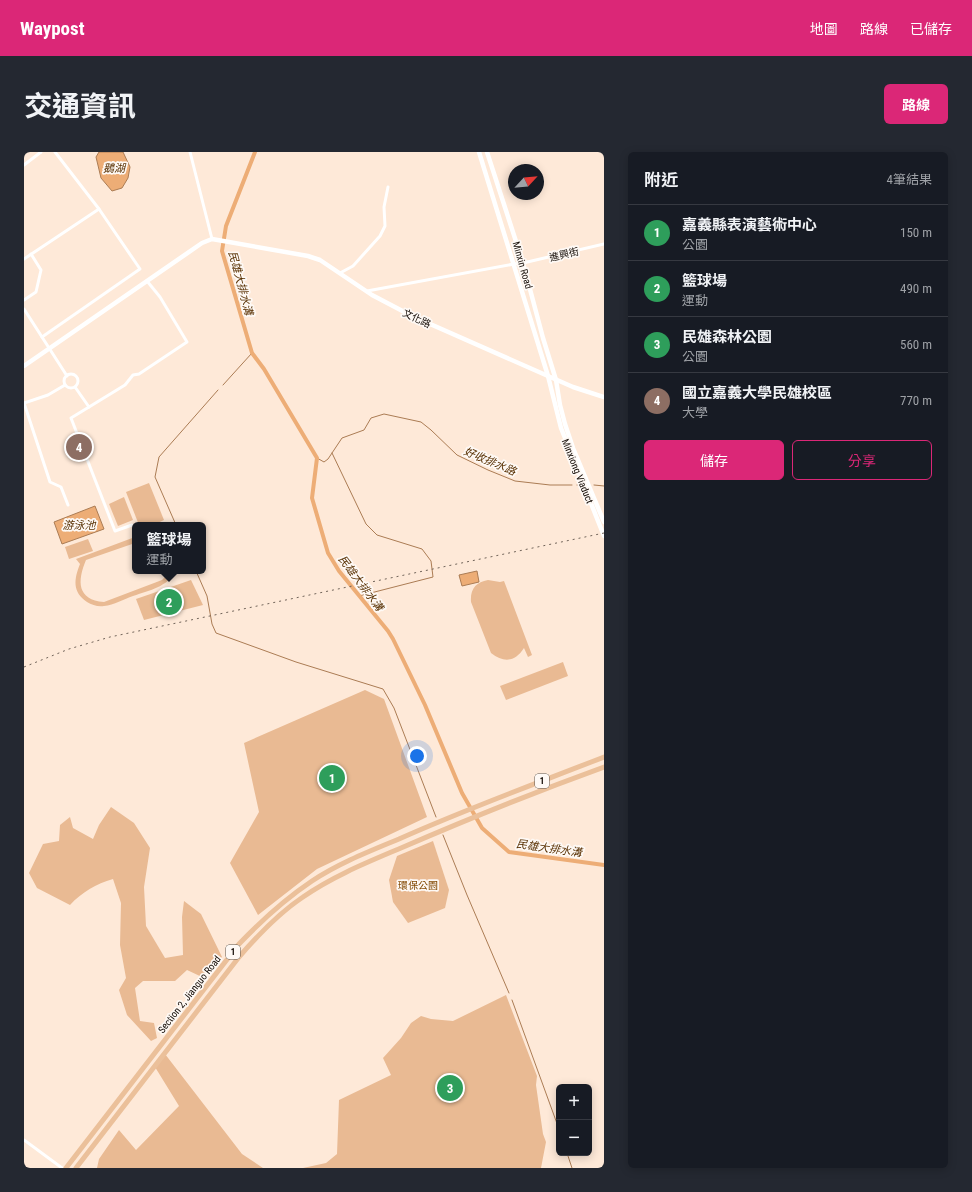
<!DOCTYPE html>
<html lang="zh-TW">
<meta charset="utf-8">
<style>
:root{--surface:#171b24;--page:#242831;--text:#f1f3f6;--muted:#9ea1a6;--line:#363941;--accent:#db2777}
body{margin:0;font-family:"Roboto Condensed","Noto Sans TC",sans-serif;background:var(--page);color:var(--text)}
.controls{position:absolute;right:12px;bottom:12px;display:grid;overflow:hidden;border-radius:6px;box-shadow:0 2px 10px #0003}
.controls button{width:36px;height:36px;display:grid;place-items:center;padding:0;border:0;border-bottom:1px solid var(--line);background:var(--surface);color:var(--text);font:20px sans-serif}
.compass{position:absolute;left:484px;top:12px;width:36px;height:36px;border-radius:50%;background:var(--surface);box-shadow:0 2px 10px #0003;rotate:64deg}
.you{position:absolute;left:393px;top:604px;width:14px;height:14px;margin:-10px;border:3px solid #fff;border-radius:50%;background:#1a73e8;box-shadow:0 0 0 6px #1a73e833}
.badge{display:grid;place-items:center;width:26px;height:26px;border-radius:50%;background:var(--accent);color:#fff;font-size:13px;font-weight:700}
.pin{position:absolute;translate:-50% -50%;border:2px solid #fff;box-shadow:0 1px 4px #0006}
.popup{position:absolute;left:108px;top:370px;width:74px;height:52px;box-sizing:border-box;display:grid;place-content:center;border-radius:6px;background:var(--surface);filter:drop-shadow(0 1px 3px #0005);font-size:13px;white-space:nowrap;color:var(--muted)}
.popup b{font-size:15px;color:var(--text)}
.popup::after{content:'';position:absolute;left:50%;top:100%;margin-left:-8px;border:8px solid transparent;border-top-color:var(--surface)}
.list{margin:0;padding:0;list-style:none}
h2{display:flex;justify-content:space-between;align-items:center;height:52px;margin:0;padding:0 16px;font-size:17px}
h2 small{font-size:13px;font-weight:400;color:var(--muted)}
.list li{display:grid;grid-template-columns:26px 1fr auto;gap:12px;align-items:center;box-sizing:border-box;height:56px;padding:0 16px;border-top:1px solid var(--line)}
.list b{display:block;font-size:15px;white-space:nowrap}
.list p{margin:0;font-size:13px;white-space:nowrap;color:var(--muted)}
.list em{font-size:13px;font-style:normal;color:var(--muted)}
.actions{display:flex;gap:8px;padding:12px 16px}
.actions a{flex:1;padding:9px 0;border:1px solid var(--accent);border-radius:6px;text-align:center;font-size:14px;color:var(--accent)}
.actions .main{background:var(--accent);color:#fff}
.map{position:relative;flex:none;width:580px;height:1016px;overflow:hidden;border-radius:6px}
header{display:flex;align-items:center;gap:24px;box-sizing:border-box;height:56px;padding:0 20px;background:var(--accent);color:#fff}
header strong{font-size:19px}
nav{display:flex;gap:22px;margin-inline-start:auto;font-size:14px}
.intro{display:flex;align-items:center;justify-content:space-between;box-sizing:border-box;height:96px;padding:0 24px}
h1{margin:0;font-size:28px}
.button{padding:10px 18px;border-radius:6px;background:var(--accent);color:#fff;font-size:14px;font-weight:700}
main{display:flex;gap:24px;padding:0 24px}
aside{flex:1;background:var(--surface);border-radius:6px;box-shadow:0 2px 10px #0003}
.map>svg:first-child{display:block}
.green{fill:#e9ba93}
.water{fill:#edad76;stroke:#ab7c54}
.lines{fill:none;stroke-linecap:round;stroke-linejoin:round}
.stream{stroke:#ab7c54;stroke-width:1}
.canal{stroke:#edad76;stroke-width:4}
.street{stroke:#fff;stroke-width:3}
.secondary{stroke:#fff;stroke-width:4.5}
.primary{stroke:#ebc09a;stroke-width:5}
.rail{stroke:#706358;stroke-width:1;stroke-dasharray:2 4;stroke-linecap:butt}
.labels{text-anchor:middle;stroke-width:3.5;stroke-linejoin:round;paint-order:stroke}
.shield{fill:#fef9f5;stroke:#59524c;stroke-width:1}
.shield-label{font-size:9px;font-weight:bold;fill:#120a04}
.street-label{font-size:10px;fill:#120a04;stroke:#fef9f5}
.park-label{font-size:10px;fill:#814700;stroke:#fef9f5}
.water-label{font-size:11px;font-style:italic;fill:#593103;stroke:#fef9f5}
</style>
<header>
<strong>Waypost</strong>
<nav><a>地圖</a><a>路線</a><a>已儲存</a></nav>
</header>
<div class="intro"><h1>交通資訊</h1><a class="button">路線</a></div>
<main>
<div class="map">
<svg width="580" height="1016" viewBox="0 0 580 1016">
<rect width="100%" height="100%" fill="#fee9d8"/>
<g class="green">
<path d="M125,331L140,368L129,373H115L102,340Z"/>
<path d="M100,345L109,368L94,374L85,352Z"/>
<path d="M111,385V391L62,408C53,429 53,448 80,450L138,428L147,419H153C142,435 127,438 109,444C100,447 90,453 80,454C74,455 68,453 63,450C48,440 50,427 56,412L52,407Z"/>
<path d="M64,387L69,399L45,407L41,395Z"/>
<path d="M167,428L179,453L120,468L112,447Z"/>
<path d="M464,428L476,430L480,429L508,503L504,505L500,496C491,510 480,511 467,501L447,450C446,437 452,430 464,428Z"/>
<path d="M539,510L544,524L482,548L476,534Z"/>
<path d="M341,538L360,547L403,665L293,717L234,763L206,711L235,660L220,591Z"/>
<path d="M87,655L110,671L126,696L120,735L122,774L141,806L159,803L158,765L160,749L177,762L198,805L178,825L163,818L151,829H119L111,836L116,869L130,871L133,886L127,889L103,863L95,838L102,826L96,793L97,751L89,727C72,732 58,740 46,753L13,736L5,721L19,692L35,689L36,673L46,665L49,676L69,687L75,673Z"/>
<path d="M409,689L425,738L421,756L384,771L369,750L365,728L373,704Z"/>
<path d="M482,843L513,924L512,933L519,982L522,990L517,1016H279L302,1011L313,1002L315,948L367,923L359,906L377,886L387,871L397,864L407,867L429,869Z"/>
<path d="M141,902L218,1002L239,1016H73L75,1007L95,978L112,998L155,954L131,915Z"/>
</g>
<g class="water">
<path d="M75,0H99L106,15L104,26L98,36L88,39L77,26L72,5Z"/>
<path d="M71,354L80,377L38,392L30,370Z"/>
<path d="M453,419L455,430L438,434L435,423Z"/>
</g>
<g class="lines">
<g class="stream">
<path d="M199,233L228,201"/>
<path d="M308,301L342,372L353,383L398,397L407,409L409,425L335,444"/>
<path d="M293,306L300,310L304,307L318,286L340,278L347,266L360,262L397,270L407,278L433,303L464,318L491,329L526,333H548"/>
<path d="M553,333H557"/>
<path d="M570,333L580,334"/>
<path d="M152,373L131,325L135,305L194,238"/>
<path d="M172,419L183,444L188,472L192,481L272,510L359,537L370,556L412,665"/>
<path d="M419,683L443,743L485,841"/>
<path d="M488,848L535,977"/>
<path d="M543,1001L548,1016"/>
</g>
<path class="canal" d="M231,0L202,74L198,99L228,201L240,217L293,306L288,346L304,401L315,419L364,479L369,487L401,553L438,641L458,676L485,700L580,713"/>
<g class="street">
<path d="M166,0L188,87"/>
<path d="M0,13L17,0"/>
<path d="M0,107L75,57"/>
<path d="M316,121L329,114L356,84L361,74L360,55L364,35"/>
<path d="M343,139L490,112L499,111L580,92"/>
<path d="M0,148L12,140L17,118L7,102"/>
<path d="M0,157L43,224"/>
<path d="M18,185L116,117L75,57L31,0"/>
<circle cx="47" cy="229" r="7"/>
<path d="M51,235L65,255"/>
<path d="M0,251L26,330L37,335L44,353"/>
<path d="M0,251L24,243L41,233"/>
<path d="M108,373L91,379L47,266L101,233L109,223L115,222L163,190L136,145L123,129"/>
<path d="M0,988L38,1016"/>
</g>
<g class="secondary">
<path d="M455,0L524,224L537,276L580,384"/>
<path d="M463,0L499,111L519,186L532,228L536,253L541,272L549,296L580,370"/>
<path d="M0,214L178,91L188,87L284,104L296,108L348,143L388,164L549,235L580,245"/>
</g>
<g class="primary">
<path d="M42,1016L215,792C238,768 261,747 288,729C315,711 346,699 375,687C442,657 511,632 580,605"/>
<path d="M52,1016L215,805C234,783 255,761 279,745C309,724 344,710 377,696C444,667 511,640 580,615"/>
</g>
<path class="rail" d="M0,515L45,497L86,485L580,381"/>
</g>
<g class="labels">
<g class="shield">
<rect x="511" y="622" width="14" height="14" rx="3"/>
<rect x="202" y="793" width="14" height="14" rx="3"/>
</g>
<g class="shield-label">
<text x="518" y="632">1</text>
<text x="209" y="803">1</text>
</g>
<g class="street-label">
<text transform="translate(540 102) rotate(-13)" y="4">進興街</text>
<text transform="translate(499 113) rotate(74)" y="4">Minxin Road</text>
<text transform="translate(393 166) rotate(25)" y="4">文化路</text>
<text transform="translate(554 319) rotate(68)" y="4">Minxiong Viaduct</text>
<text transform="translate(165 842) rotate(-52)" y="4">Section 2, Jianguo Road</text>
</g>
<g class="park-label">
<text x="394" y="737">環保公園</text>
</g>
<g class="water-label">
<text x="90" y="20">鵝湖</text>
<text transform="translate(217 131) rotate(75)" y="4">民雄大排水溝</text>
<text transform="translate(466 309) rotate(23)" y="4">好收排水路</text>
<text x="55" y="377">游泳池</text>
<text transform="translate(337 431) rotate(53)" y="4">民雄大排水溝</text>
<text transform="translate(525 696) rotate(8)" y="4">民雄大排水溝</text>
</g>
</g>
</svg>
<div class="controls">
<button>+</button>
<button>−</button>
</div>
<svg class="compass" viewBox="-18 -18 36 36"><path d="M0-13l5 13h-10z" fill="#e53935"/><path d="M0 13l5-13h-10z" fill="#9ea1a6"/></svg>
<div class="you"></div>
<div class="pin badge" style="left:308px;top:626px;background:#2e9e5b">1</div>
<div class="pin badge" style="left:145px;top:450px;background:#2e9e5b">2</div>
<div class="popup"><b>籃球場</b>運動</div>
<div class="pin badge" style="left:426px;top:936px;background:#2e9e5b">3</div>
<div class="pin badge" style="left:55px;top:295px;background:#8d6e63">4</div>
</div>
<aside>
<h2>附近<small>4筆結果</small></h2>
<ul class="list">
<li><span class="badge" style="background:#2e9e5b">1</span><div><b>嘉義縣表演藝術中心</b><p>公園</p></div><em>150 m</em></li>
<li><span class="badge" style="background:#2e9e5b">2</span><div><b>籃球場</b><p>運動</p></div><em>490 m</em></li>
<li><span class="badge" style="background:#2e9e5b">3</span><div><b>民雄森林公園</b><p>公園</p></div><em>560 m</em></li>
<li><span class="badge" style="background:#8d6e63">4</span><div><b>國立嘉義大學民雄校區</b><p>大學</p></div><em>770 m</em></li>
</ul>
<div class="actions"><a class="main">儲存</a><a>分享</a></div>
</aside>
</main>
